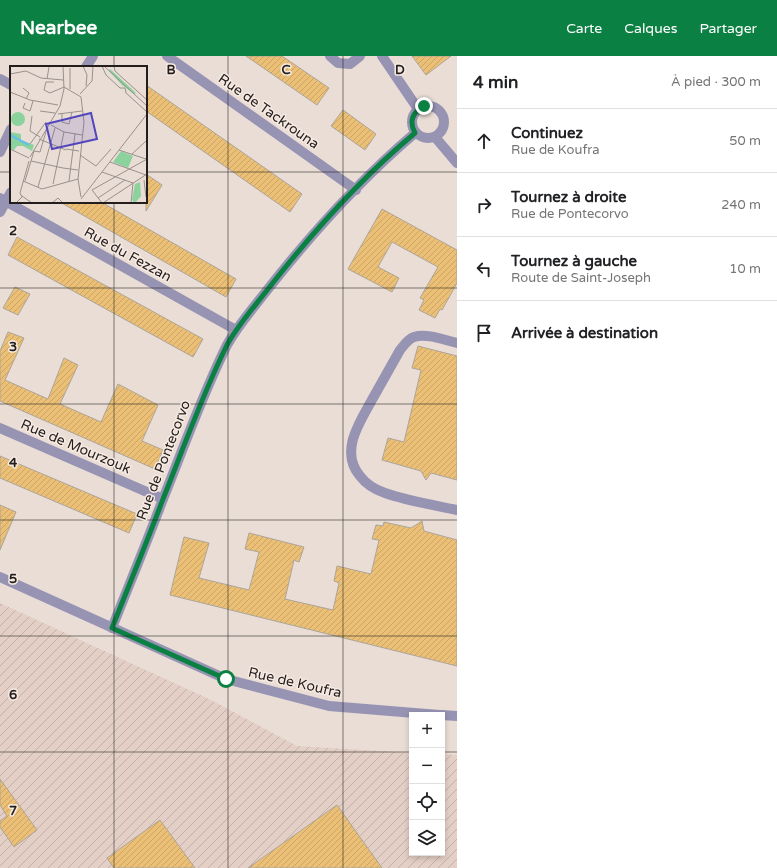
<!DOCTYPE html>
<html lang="fr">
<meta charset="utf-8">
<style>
:root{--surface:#fff;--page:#f6f6f6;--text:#202124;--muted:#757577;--line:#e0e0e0;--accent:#0b8043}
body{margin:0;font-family:"Varela Round",sans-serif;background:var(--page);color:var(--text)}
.controls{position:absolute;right:12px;bottom:12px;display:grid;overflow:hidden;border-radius:0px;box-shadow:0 2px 6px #0003}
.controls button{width:36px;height:36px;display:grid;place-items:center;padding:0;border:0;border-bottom:1px solid var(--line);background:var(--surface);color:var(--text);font:20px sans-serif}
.stop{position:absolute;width:12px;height:12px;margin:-9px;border:3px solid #0b8043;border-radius:50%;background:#fff}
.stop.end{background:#0b8043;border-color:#fff;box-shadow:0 1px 4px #0008}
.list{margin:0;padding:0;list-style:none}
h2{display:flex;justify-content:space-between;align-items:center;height:52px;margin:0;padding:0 16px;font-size:17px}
h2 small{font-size:13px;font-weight:400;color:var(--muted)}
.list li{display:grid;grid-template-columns:26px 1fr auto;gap:12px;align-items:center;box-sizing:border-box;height:64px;padding:0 16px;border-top:1px solid var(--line)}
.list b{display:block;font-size:15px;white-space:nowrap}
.list p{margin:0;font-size:13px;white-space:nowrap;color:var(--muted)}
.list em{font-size:13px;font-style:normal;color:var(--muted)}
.icon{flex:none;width:22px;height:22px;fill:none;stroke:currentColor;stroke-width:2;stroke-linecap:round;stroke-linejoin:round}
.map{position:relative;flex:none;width:457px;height:812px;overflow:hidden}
header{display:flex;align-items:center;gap:24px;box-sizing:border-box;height:56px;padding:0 20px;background:var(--accent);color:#fff}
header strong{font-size:19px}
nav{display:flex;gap:22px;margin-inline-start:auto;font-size:14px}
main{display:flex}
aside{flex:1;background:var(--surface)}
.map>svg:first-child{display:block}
.industrial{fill:url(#industrial-furrows)}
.building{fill:url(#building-hatch);stroke:#aca59a}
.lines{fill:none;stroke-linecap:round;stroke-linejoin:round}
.minor{stroke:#9693b3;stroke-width:10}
.route{stroke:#0b8043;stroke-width:5}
.grid{fill:none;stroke:#231e1c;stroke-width:1;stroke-opacity:0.55}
.labels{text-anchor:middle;stroke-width:3;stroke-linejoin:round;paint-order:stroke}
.street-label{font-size:14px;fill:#231e1c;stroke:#f7eae3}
.inset-river{fill:none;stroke:#64bee7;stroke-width:2}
.inset-road{fill:none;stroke:#9a918c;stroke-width:1}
.view{fill:#5246bd;fill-opacity:0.15;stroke:#5246bd;stroke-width:2}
.inset-edge{fill:none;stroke:#231e1c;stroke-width:2}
.grid-label{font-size:13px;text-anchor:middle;font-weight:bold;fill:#231e1c;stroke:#f7eae3;stroke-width:3;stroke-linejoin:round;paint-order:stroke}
</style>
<header>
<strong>Nearbee</strong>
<nav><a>Carte</a><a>Calques</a><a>Partager</a></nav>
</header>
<main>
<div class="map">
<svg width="457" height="812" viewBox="0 0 457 812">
<defs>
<pattern id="industrial-furrows" width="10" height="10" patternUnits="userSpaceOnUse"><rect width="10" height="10" fill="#e3cfc5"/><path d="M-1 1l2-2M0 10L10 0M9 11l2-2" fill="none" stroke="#c2b1a9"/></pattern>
<pattern id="building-hatch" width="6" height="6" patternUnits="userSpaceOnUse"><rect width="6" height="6" fill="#ebc076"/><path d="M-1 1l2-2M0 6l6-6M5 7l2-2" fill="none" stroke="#c9a566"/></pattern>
</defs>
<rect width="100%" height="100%" fill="#e9ddd6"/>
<path class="industrial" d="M0,547L211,644L297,690L412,697V797H442V698L457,699V812H0Z"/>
<g class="building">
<path d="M246,0H282L329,32L317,49Z"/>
<path d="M412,0H451L426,19Z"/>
<path d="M146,29L302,138L290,156L146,55Z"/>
<path d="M343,54L376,78L365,94L331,70Z"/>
<path d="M146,118L162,129L146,155Z"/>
<path d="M60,146H101L236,223L226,241Z"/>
<path d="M382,153L457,194V227L442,254L440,253L435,262L419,254L424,244L420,242L438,211L392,186L378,211L399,222L392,236L348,213Z"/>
<path d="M17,181L203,283L193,301L8,199Z"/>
<path d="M15,231L30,238L18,259L3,252Z"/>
<path d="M8,276L24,282L5,324L48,343L64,302L78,309L60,348L101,366L118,328L158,349L142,385L163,394L155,413L0,345V295Z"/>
<path d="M418,290L457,300V424L431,417L426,424L421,415L382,404L388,382L404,386L421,314L412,312Z"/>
<path d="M0,400L137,458L129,477L0,422Z"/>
<path d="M0,449L16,456L0,494Z"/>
<path d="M422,465L424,475L457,484V610L170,539L184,481L209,487L199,522L249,534L259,496L245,493L249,477L304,491L299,506L294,504L285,543L333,554L339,527L334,525L337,510L371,518L379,484L372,483L376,469L383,470L384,466L411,472Z"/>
<path d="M0,723L37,774L14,791L0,771V765L7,760L0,749Z"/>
<path d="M337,749L382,812H248Z"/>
<path d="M160,764L195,812H114L107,802Z"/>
</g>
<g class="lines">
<g class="minor">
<path d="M167,0L356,134"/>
<path d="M330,0L338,7L350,8L360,0"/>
<path d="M382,0L418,53"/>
<path d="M86,11L93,0"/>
<path d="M0,23L11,29"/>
<circle cx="428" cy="66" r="16"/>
<path d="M435,81L457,107"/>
<path d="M0,96L11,73"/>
<path d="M0,142L236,274"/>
<path d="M0,156L11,136"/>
<path d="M457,287C444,284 427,277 414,281C408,283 404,289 400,294C391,310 382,326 373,342C360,366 339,395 360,420C366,428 376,434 385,437C408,445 433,449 457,454"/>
<path d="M0,372L163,443"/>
<path d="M0,521L226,623L329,650L439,659"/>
<path d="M112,572C129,529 147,486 163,443C184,391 202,339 227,289C238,269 254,251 268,233C312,177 361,123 415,77"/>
<path d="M442,659L457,660"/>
</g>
</g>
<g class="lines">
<path class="route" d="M226,623L112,572C129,529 147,486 163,443C184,391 202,339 227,289C238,269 254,251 268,233C311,178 361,122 415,77C409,66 412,56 424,50"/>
</g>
<path class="grid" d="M114,0V11M228,0V812M343,0V812M0,116H11M146,116H457M114,146V812M0,232H457M0,348H457M0,464H457M0,580H457M0,696H412M442,696H457"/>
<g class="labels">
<g class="street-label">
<text transform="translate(269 55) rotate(35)" y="5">Rue de Tackrouna</text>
<text transform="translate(128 198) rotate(29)" y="5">Rue du Fezzan</text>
<text transform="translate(76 390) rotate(23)" y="5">Rue de Mourzouk</text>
<text transform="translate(163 404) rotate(-69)" y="5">Rue de Pontecorvo</text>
<text transform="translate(295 626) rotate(13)" y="5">Rue de Koufra</text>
</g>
</g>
<g transform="translate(10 10)">
<rect width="137" height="137" fill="#e9ddd6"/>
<path d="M100,3L126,27L124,28L112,19L99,5ZM111,85L123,90L118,102L103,96ZM130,116L131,130L125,137L122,134L125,118Z" fill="#8bd29d"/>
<path d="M0,66L11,68V74L24,79L22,85L13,80H7L4,84L0,83Z" fill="#8bd29d"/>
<path d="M1 53a7 7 0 1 1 14 0a7 7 0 1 1-14 0Z" fill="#8bd29d"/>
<path class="inset-river" d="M0,69L19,79"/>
<path class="inset-road" d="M73,0L77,9L76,20M92,0L96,9L110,22H115L116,27L137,46M94,0L137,40M104,0L105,5L137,34M60,2V23M0,8L16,5L31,12L53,14M37,13L39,1M44,16H36L34,24L40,27L54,21M54,21L71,31L74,56L68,113L71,131M13,22L19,27L16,33M0,26L20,34L48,39M70,28L82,15L83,0M15,37L13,42L20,45L23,35M30,45L45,47M52,47V56L59,58L62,46M48,48L72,45M22,50L20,65L30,71M41,59L54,66L72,69M29,73L56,84M20,78L36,56M0,83L19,92M56,83L69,85M109,84L136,93M122,88L136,75M70,89L86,100L101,83M20,91L50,40L54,23L53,0M21,95L53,102M100,96L136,109M53,102L68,104M92,106L123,117M134,114L136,131M13,115L32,123L68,113M15,115L24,85L30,86L37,62M59,115L65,68M43,118L54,66M28,121L45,62M82,124L137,93M82,124L92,137M12,130L22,137M88,132L115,114M71,133L137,48M6,137L12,131L10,127L19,95M42,137L48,132L53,137M93,137L137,108M121,137L123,117"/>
<path class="view" d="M81,47L87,73L42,83L36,58Z"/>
<rect width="137" height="137" class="inset-edge"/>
</g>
<g class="grid-label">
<text x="171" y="18">B</text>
<text x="286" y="18">C</text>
<text x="400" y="18">D</text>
<text x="13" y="179">2</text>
<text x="13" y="295">3</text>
<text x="13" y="411">4</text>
<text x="13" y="527">5</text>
<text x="13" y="643">6</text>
<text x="13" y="759">7</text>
</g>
</svg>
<div class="controls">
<button>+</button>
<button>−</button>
<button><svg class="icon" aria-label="locate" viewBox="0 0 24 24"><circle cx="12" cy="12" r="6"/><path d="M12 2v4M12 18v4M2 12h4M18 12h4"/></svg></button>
<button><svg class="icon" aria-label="layers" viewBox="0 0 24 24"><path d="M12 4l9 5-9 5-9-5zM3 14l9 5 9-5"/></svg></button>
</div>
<div class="stop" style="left:226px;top:623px"></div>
<div class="stop end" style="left:424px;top:50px"></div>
</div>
<aside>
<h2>4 min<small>À pied · 300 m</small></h2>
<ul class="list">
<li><svg class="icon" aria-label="ahead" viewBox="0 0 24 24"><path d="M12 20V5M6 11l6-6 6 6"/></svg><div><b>Continuez</b><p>Rue de Koufra</p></div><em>50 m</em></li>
<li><svg class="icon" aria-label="right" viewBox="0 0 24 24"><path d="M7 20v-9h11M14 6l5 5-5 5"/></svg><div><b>Tournez à droite</b><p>Rue de Pontecorvo</p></div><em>240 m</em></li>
<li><svg class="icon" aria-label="left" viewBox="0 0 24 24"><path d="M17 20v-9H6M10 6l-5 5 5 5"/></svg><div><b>Tournez à gauche</b><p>Route de Saint-Joseph</p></div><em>10 m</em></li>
<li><svg class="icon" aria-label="arrive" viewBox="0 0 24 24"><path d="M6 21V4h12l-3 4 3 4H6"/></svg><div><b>Arrivée à destination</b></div></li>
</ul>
</aside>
</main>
